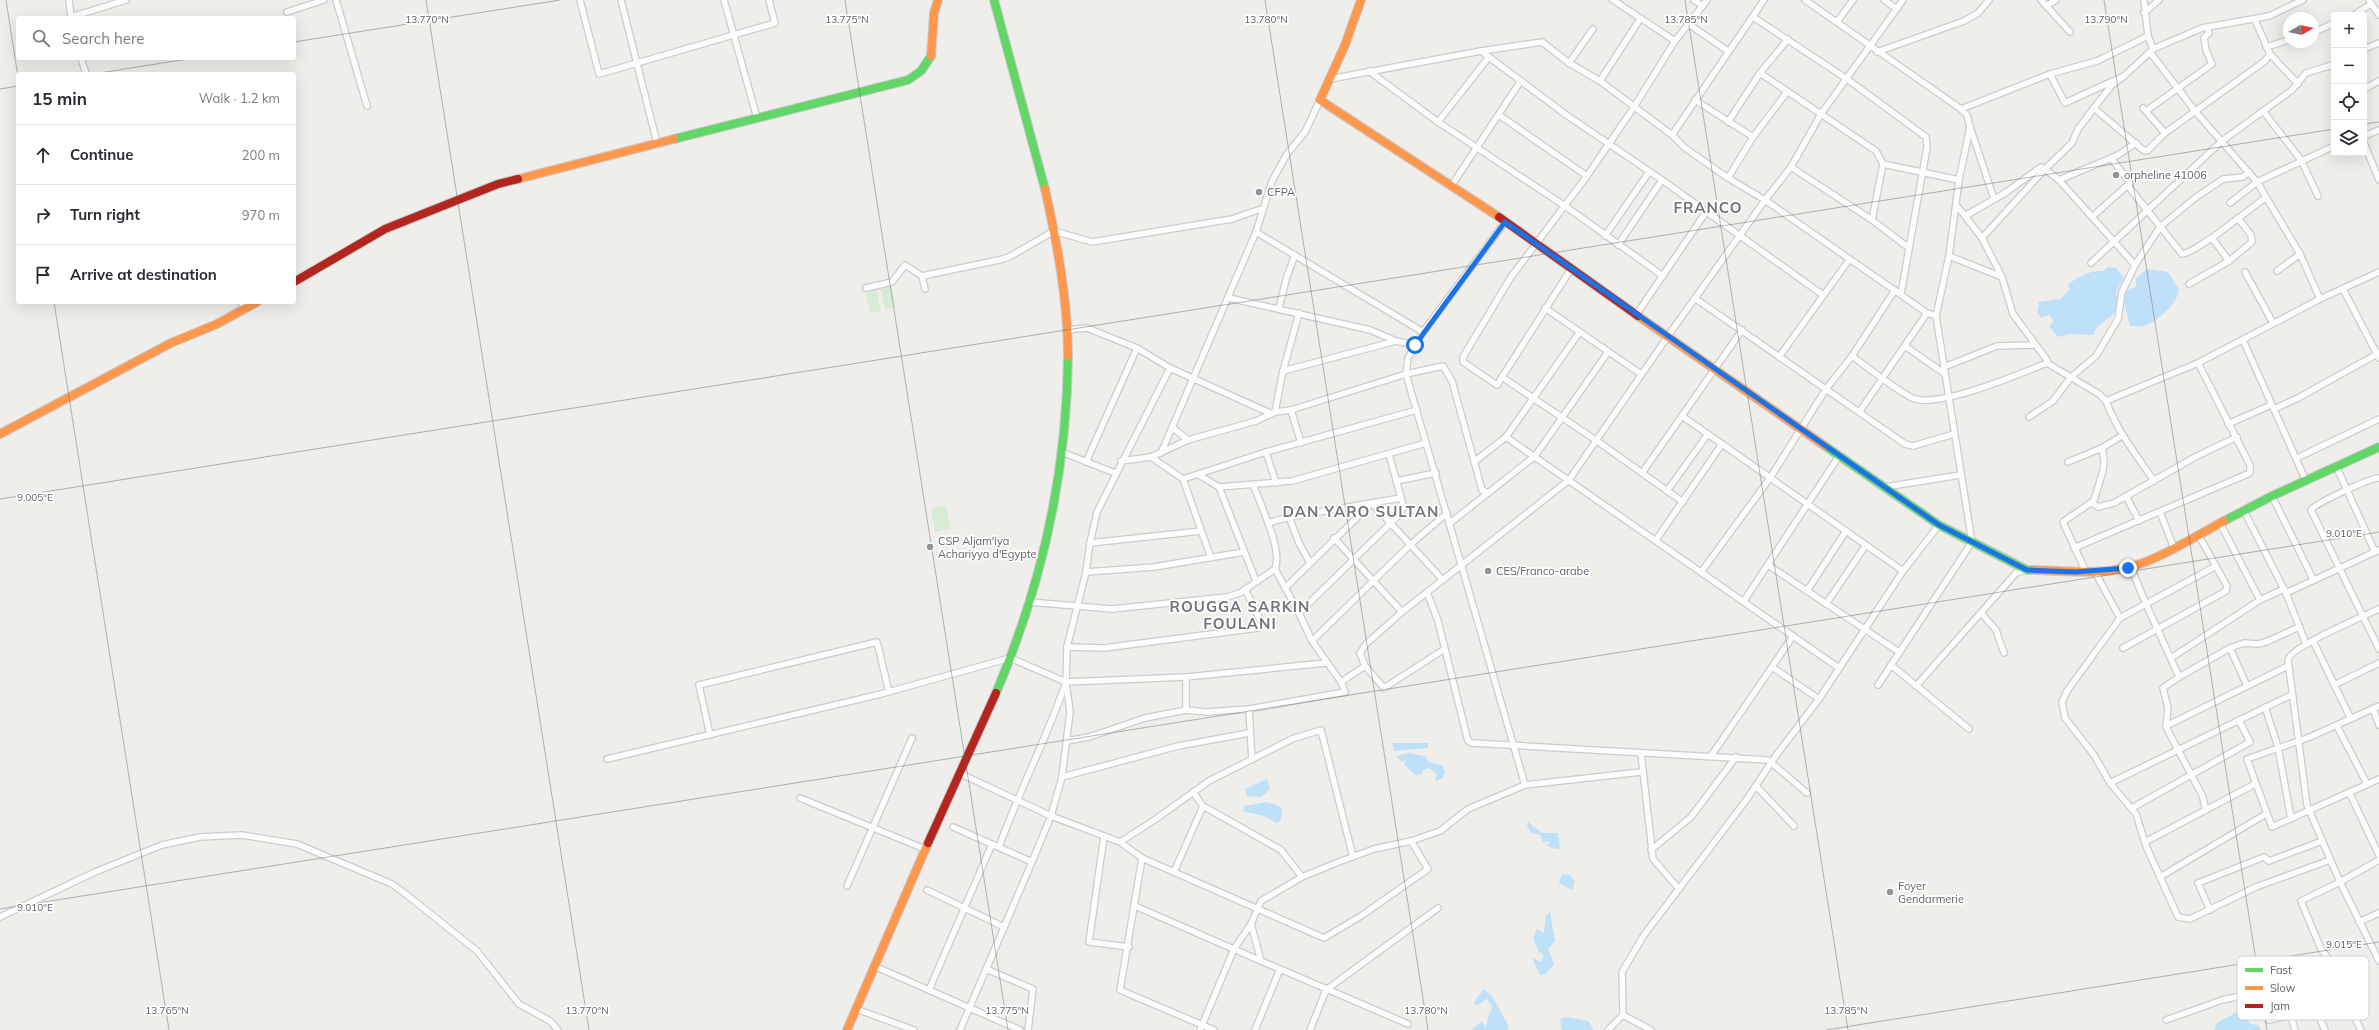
<!DOCTYPE html>
<meta charset="utf-8">
<style>
:root{--surface:#fff;--page:#f7f7f7;--text:#2b2b33;--muted:#7c7c81;--line:#e1e1e2}
body{margin:0;font-family:Mulish,sans-serif;background:var(--page);color:var(--text)}
.controls{position:absolute;right:12px;top:12px;display:grid;overflow:hidden;border-radius:4px;box-shadow:0 4px 16px #0002}
.controls button{width:36px;height:36px;display:grid;place-items:center;padding:0;border:0;border-bottom:1px solid var(--line);background:var(--surface);color:var(--text);font:20px sans-serif}
.compass{position:absolute;left:2283px;top:12px;width:36px;height:36px;border-radius:50%;background:var(--surface);box-shadow:0 4px 16px #0002;rotate:81deg}
.stop{position:absolute;width:12px;height:12px;margin:-9px;border:3px solid #1a73e8;border-radius:50%;background:#fff}
.stop.end{background:#1a73e8;border-color:#fff;box-shadow:0 1px 4px #0008}
.list{margin:0;padding:0;list-style:none}
h2{display:flex;justify-content:space-between;align-items:center;height:52px;margin:0;padding:0 16px;font-size:17px}
h2 small{font-size:13px;font-weight:400;color:var(--muted)}
.list li{display:grid;grid-template-columns:26px 1fr auto;gap:12px;align-items:center;box-sizing:border-box;height:60px;padding:0 16px;border-top:1px solid var(--line)}
.list b{display:block;font-size:15px;white-space:nowrap}
.list em{font-size:13px;font-style:normal;color:var(--muted)}
.icon{flex:none;width:22px;height:22px;fill:none;stroke:currentColor;stroke-width:2;stroke-linecap:round;stroke-linejoin:round}
.map{position:relative;flex:none;width:2379px;height:1030px;overflow:hidden}
.search{position:absolute;background:var(--surface);box-shadow:0 4px 16px #0002;left:16px;top:16px;width:280px;height:44px;display:flex;align-items:center;gap:10px;box-sizing:border-box;padding:0 14px;border-radius:4px;color:var(--muted);font-size:15px}
.panel{position:absolute;background:var(--surface);box-shadow:0 4px 16px #0002;left:16px;top:72px;width:280px;height:232px;border-radius:4px}
.map>svg:first-child{display:block}
.green{fill:#d8ebd6}
.water{fill:#bfe0f9}
.lines{fill:none;stroke-linecap:round;stroke-linejoin:round}
.street-casing{stroke:#cbcccc;stroke-width:8}
.fast-casing{stroke:#cacacb;stroke-width:10}
.slow-casing{stroke:#cacacb;stroke-width:10}
.jam-casing{stroke:#cacacb;stroke-width:10}
.street{stroke:#fdfcfc;stroke-width:5.5}
.fast{stroke:#63d668;stroke-width:8}
.slow{stroke:#ff974d;stroke-width:8}
.jam{stroke:#b3261e;stroke-width:8}
.route{stroke:#1a73e8;stroke-width:5}
.ticks{fill:none;stroke:#5f6368;stroke-width:1;stroke-opacity:0.45}
.poi-dot{fill:#919496;stroke:#fff;stroke-width:1.5}
.labels{text-anchor:middle;stroke-width:3.5;stroke-linejoin:round;paint-order:stroke}
.poi-label{font-size:11px;fill:#5f6368;stroke:#fff;text-anchor:start}
.district-label{font-size:15px;font-weight:bold;letter-spacing:1px;fill:#70757a;stroke:#fff}
.key{fill:#fff;stroke:#cfd0d2;stroke-width:1}
.key-label{font-size:11px;fill:#5f6368}
.ticks-label{font-size:10px;text-anchor:middle;fill:#5f6368;stroke:#fff;stroke-width:3.5;stroke-linejoin:round;paint-order:stroke}
</style>
<div class="map">
<svg width="2379" height="1030" viewBox="0 0 2379 1030">
<rect width="100%" height="100%" fill="#efeeea"/>
<g class="green">
<path d="M891,284L896,307L885,310L880,287Z"/>
<path d="M876,288L881,311L870,313L865,290Z"/>
<path d="M946,505L951,529L935,532L931,508Z"/>
</g>
<g class="water">
<path d="M2108,267L2116,268L2124,278L2116,292L2118,302L2114,314L2096,328L2093,335L2069,334L2058,337L2049,326L2054,321L2049,315L2041,318L2037,312L2039,302L2061,299L2070,289L2068,284C2080,276 2089,270 2104,271Z"/>
<path d="M2147,269L2168,272L2179,290C2177,304 2157,322 2144,326C2140,327 2134,326 2130,326L2123,297L2129,289L2136,287V278Z"/>
<path d="M1392,743H1428V748L1394,751Z"/>
<path d="M1409,753L1425,756L1428,762L1442,765L1445,773L1442,779L1435,781L1437,774L1429,768L1423,770L1422,774L1415,775L1404,764L1407,759L1402,762L1396,756Z"/>
<path d="M1267,779L1270,789L1261,797L1247,796L1245,789Z"/>
<path d="M1266,802L1277,805L1282,809V817L1279,822L1276,823C1265,814 1256,815 1243,811L1245,806Z"/>
<path d="M1528,822L1542,833H1558L1560,849L1551,848L1547,845L1551,841L1543,842L1540,835L1531,833L1527,825Z"/>
<path d="M1562,874L1570,875L1575,882L1572,890L1559,883Z"/>
<path d="M1550,912L1555,941L1548,949L1554,964L1546,974L1540,975L1532,958L1542,962L1543,954L1539,952L1533,938L1537,929L1544,933L1546,915Z"/>
<path d="M1484,989L1492,996L1508,1025V1030H1471L1482,1021L1485,1028L1492,1007L1487,999L1476,1006L1474,1002Z"/>
<path d="M2244,1004L2247,1006L2249,1023L2259,1026L2261,1030H2214L2218,1022L2232,1015Z"/>
<path d="M1567,1017L1588,1021L1594,1030H1562L1560,1019Z"/>
</g>
<g class="lines">
<defs>
<g id="street">
<path d="M69,0L71,18"/>
<path d="M336,0L367,106"/>
<path d="M580,0L599,74L775,23L769,0"/>
<path d="M621,0L657,143"/>
<path d="M724,0L757,118"/>
<path d="M1613,0L1675,41"/>
<path d="M1694,0L1703,6"/>
<path d="M1805,0L1961,109L1967,115L1970,127L1959,180L1949,256L1936,316L1972,542L1878,685"/>
<path d="M1884,0L1897,9"/>
<path d="M2041,0L2070,32"/>
<path d="M2144,0L2148,36L2153,49L2150,52L2195,111L2257,182L2300,254L2320,299"/>
<path d="M2369,0L2379,15"/>
<path d="M2046,6L2056,0"/>
<path d="M287,12L324,0"/>
<path d="M2144,13L2159,0"/>
<path d="M2354,15L2371,4"/>
<path d="M71,17L126,0"/>
<path d="M1753,17L1847,79L1926,137L1927,147L1901,294"/>
<path d="M1837,22L1853,0"/>
<path d="M1687,23L1728,51"/>
<path d="M2313,33L2334,23"/>
<path d="M2266,47L2289,40"/>
<path d="M2153,49L2202,28L2269,16L2303,0"/>
<path d="M2364,49L2379,43"/>
<path d="M1481,51L1565,114L1662,180L1823,295"/>
<path d="M1877,52L1964,21L1978,13L1989,0"/>
<path d="M2270,54L2298,84"/>
<path d="M81,58L86,74"/>
<path d="M1569,63L1593,29"/>
<path d="M1369,71L1438,122L1565,206L1663,276"/>
<path d="M1760,73L1876,151L1883,164L1872,220"/>
<path d="M2050,74L2065,103L2124,76L2150,52"/>
<path d="M1330,79L1481,51L1542,42L1569,63L1600,81L1672,135L1685,148L1728,178L1765,200L1927,313L1936,316"/>
<path d="M1600,81L1640,19"/>
<path d="M2364,89L2379,81"/>
<path d="M1695,100L1753,137"/>
<path d="M2094,108L2143,150L2147,151L2165,133L2265,61L2270,54L2255,20"/>
<path d="M2143,108L2165,133"/>
<path d="M1961,109L2050,74L2097,61L2148,36"/>
<path d="M2146,111L2212,64L2206,50L2204,38L2209,33L2208,29"/>
<path d="M2263,111L2301,160L2318,196"/>
<path d="M1499,115L1587,176"/>
<path d="M1438,122L1488,58"/>
<path d="M1728,122L1760,73L1788,39"/>
<path d="M1970,127L1994,199"/>
<path d="M1672,135L1764,0"/>
<path d="M2364,136L2379,130"/>
<path d="M2364,143L2379,180"/>
<path d="M1883,164L1959,180"/>
<path d="M1791,167L1872,220L1909,248"/>
<path d="M2045,169L2059,180L2118,155L2136,143"/>
<path d="M1728,178L1753,137L1787,92"/>
<path d="M2059,180L2135,265"/>
<path d="M1452,185L1520,82"/>
<path d="M2128,186L2182,254C2193,252 2202,243 2212,238L2229,261"/>
<path d="M2230,203L2257,182L2334,146"/>
<path d="M1956,205L1965,216L2005,193L2041,167L2044,170"/>
<path d="M1965,216L1982,238L2002,277L2013,314L2047,360V363"/>
<path d="M2093,216L2130,183L2111,158"/>
<path d="M1256,232L1423,332L1505,222"/>
<path d="M1605,236L1649,172"/>
<path d="M1982,238L2045,169L2072,143L2078,129L2094,108L2112,85L2124,76"/>
<path d="M2212,238L2265,198"/>
<path d="M1618,245L1662,180"/>
<path d="M1949,256L2002,277"/>
<path d="M2091,263L2222,141L2292,90L2306,73L2332,65"/>
<path d="M1571,269L1497,385L1463,362V357L1511,277L1587,176L1634,107L1675,41L1707,0"/>
<path d="M2277,271L2300,254"/>
<path d="M2245,272L2273,323"/>
<path d="M922,276L925,289"/>
<path d="M2189,284L2229,261L2252,242L2251,235L2238,218"/>
<path d="M866,288L892,282L905,265L922,276L999,260L1009,257L1054,231L1092,242L1232,219L1261,209"/>
<path d="M2343,289L2379,358"/>
<path d="M1229,298L1370,330L1396,341L1415,345"/>
<path d="M1696,299L1905,444L1913,446L1954,434"/>
<path d="M240,302L249,307"/>
<path d="M1279,308L1287,276L1295,255"/>
<path d="M1545,308L1641,374"/>
<path d="M1636,315L1706,212"/>
<path d="M1066,330L1087,328L1137,348"/>
<path d="M1423,332L1408,358L1406,374L1525,785"/>
<path d="M2243,340L2306,481"/>
<path d="M1905,346L1945,374"/>
<path d="M1852,356C1866,366 1902,395 1915,399C1942,407 2019,374 2047,363L2099,394L2106,401L2198,363L2320,299L2379,272"/>
<path d="M1779,357L1849,260"/>
<path d="M1944,367L1997,346L2035,345"/>
<path d="M1283,371L1396,341"/>
<path d="M1502,377L1597,441L1683,502"/>
<path d="M2106,401C2117,431 2137,456 2154,481"/>
<path d="M2274,409L2298,398L2379,353"/>
<path d="M1291,410L1301,443"/>
<path d="M1860,411L1927,313"/>
<path d="M1275,412L1283,371L1299,313"/>
<path d="M1682,416L1903,571"/>
<path d="M2029,417L2053,401L2071,377L2096,356L2118,319L2122,292L2135,265L2160,227L2195,198L2223,179L2243,177L2249,172"/>
<path d="M2228,424L2271,405"/>
<path d="M1173,428L1188,440"/>
<path d="M1506,437L1839,668"/>
<path d="M1266,452L1276,483"/>
<path d="M1064,453L1115,473"/>
<path d="M1161,453L1256,232L1272,181L1287,154L1305,132L1320,100"/>
<path d="M1151,457L1183,479L1211,558"/>
<path d="M2297,458L2379,419"/>
<path d="M1121,461L1151,457L1188,440L1256,421L1275,412L1291,410L1406,374L1443,366L1452,381L1482,490L1488,493"/>
<path d="M1086,462L1137,348L1170,368L1272,414"/>
<path d="M1474,462L1506,437L1579,333"/>
<path d="M2068,462L2102,448L2123,435"/>
<path d="M2337,468L2375,552"/>
<path d="M1642,473L1742,330"/>
<path d="M1199,475L1219,487L1256,581"/>
<path d="M2379,478C2372,477 2314,504 2311,510L2379,649"/>
<path d="M1183,479L1266,452L1417,410"/>
<path d="M1396,481L1436,473"/>
<path d="M1219,487L1292,481L1426,443"/>
<path d="M1885,487L1960,475"/>
<path d="M1667,491L1708,434"/>
<path d="M2126,496L2139,521"/>
<path d="M2272,496L2313,579"/>
<path d="M1372,503L1442,579"/>
<path d="M2092,503L2098,507L2114,503L2197,456L2237,437"/>
<path d="M2244,511L2286,593L2379,550"/>
<path d="M2160,512L2174,548"/>
<path d="M1289,517L1299,543L1310,563"/>
<path d="M1268,523L1289,517L1401,498"/>
<path d="M1450,523L1535,456L1608,352"/>
<path d="M2220,523L2260,600"/>
<path d="M1334,538L1402,612"/>
<path d="M1656,540L1722,444"/>
<path d="M1090,543L1201,531"/>
<path d="M2074,548L2250,473V465L2198,363"/>
<path d="M1768,565L1899,652"/>
<path d="M2216,566L2120,618L2067,691L2062,702L2065,718L2094,755L2110,783L2136,814L2146,846L2178,917L2190,919L2256,887L2330,860"/>
<path d="M2131,567C2145,605 2163,640 2179,677"/>
<path d="M1702,571L1770,478L1826,389L1852,356L1895,290"/>
<path d="M1086,572L1154,567L1244,552"/>
<path d="M2086,572L2063,522C2068,518 2093,502 2094,500L2103,471L2104,461L2102,448"/>
<path d="M2095,572L2120,618"/>
<path d="M1285,588L1372,503"/>
<path d="M1807,591L1846,531"/>
<path d="M1427,592L1438,621L1468,741L1472,743L1768,760L1807,793"/>
<path d="M2286,593L2306,644"/>
<path d="M1744,601L1839,456"/>
<path d="M1030,602L1112,609L1227,597L1240,593L1275,569C1283,550 1260,504 1253,484"/>
<path d="M1826,604L1866,545"/>
<path d="M1299,613L1401,513L1403,505L1389,454"/>
<path d="M1981,613L1996,630L2004,653"/>
<path d="M1312,641L1411,544L1447,513"/>
<path d="M2313,641L2351,719"/>
<path d="M1067,647L1104,648L1258,628L1261,622L1245,589"/>
<path d="M2123,648L2226,591L2227,586L2199,536"/>
<path d="M2230,648L2247,686"/>
<path d="M1443,650L1384,688L1365,666L1360,653L1366,644L1402,612L1569,480L1668,336L1765,200L1791,167L1821,114L1903,0"/>
<path d="M2171,658L2260,600L2284,589"/>
<path d="M1891,665L1969,729"/>
<path d="M1772,667L1819,699"/>
<path d="M1186,677V710"/>
<path d="M1341,682L1365,666"/>
<path d="M2334,685L2379,663"/>
<path d="M1916,686L2016,573L2027,570"/>
<path d="M2379,706L2310,737L2247,759L2272,827L2379,779"/>
<path d="M2265,707L2278,747L2291,819"/>
<path d="M1249,709L1252,760"/>
<path d="M2373,709L2379,725"/>
<path d="M2166,726L2288,666"/>
<path d="M2337,726L2367,784"/>
<path d="M710,735L699,685L877,642L889,692"/>
<path d="M1067,741L1089,737L1145,718L1186,710L1207,712L1249,709L1345,692L1341,682L1312,641L1299,613L1275,569"/>
<path d="M1641,753L1653,859L1679,889"/>
<path d="M1711,756L1793,636"/>
<path d="M607,759L881,694L1010,658L1066,682L1186,677L1326,663"/>
<path d="M959,773L1051,816L1120,842L1153,821L1209,781L1292,739L1321,730L1353,857"/>
<path d="M1062,777L1178,746L1249,733"/>
<path d="M2110,783L2291,695"/>
<path d="M1756,786L1794,826"/>
<path d="M1193,792L1203,806L1281,850L1302,877"/>
<path d="M2349,792L2379,855"/>
<path d="M800,798L925,849"/>
<path d="M2132,808L2250,742L2239,720"/>
<path d="M2206,810L2202,795L2166,727L2168,708L2163,688L2179,677L2230,648L2244,643L2258,644L2266,642L2299,627"/>
<path d="M953,827L1032,862"/>
<path d="M1104,836L1089,942L1129,947"/>
<path d="M1120,842L1142,858L1324,938L1361,916L1428,869L1411,841"/>
<path d="M2145,842L2255,784"/>
<path d="M999,847C1019,791 1047,738 1066,682"/>
<path d="M1651,850L1691,817L1736,757"/>
<path d="M1142,858L1120,990L1214,1030"/>
<path d="M2379,860L2340,882L2379,961"/>
<path d="M1174,872L1203,806"/>
<path d="M2160,877L2266,814"/>
<path d="M847,886L912,738"/>
<path d="M927,890L1004,927"/>
<path d="M1135,906L1261,961"/>
<path d="M2210,910L2198,883L2264,857L2269,861L2322,841"/>
<path d="M0,917L95,872L162,845L200,837L242,835L297,844L392,884L407,895L477,951L519,1004L550,1021L558,1030"/>
<path d="M2359,922L2379,913"/>
<path d="M874,966L929,990L992,844"/>
<path d="M986,969L1033,989L1028,1030"/>
<path d="M1280,969L1408,1024"/>
<path d="M929,990L1020,1030"/>
<path d="M856,1009L914,1030"/>
<path d="M2316,1010L2325,1030"/>
<path d="M1623,1015L1651,1030"/>
<path d="M2291,1016L2295,1030"/>
<path d="M2166,1020L2222,1000L2298,984L2335,973"/>
<path d="M2269,1020L2316,1010L2345,998"/>
<path d="M960,1030L1032,862L1051,816L1062,777L1070,712L1066,682L1067,647L1086,572L1090,543L1097,512L1170,368"/>
<path d="M1200,1030L1234,949L1251,924"/>
<path d="M1255,1030L1280,969L1261,961L1251,924L1261,901L1302,877L1336,863L1374,849L1411,841L1440,831L1468,809L1525,785L1641,772"/>
<path d="M1310,1030L1326,990L1438,908"/>
<path d="M1608,1030L1623,1015L1622,972L1644,935L1747,799L1777,754L1819,699L1903,571L1939,525"/>
<path d="M2361,1030L2342,992L2332,963L2321,949L2301,901L2340,882L2307,805L2288,660C2290,647 2364,616 2379,609"/>
</g>
<g id="fast">
<path d="M994,0L1045,189"/>
<path d="M674,139L908,80L921,71L931,56"/>
<path d="M1825,446L1939,525L2027,570H2035"/>
<path d="M2224,521L2272,496L2379,447"/>
<path d="M996,693C1042,585 1067,474 1068,356"/>
</g>
<g id="slow">
<path d="M1361,0L1345,45L1320,100L1499,217"/>
<path d="M931,56L934,13L938,0"/>
<path d="M518,179L674,139"/>
<path d="M1045,189C1057,243 1068,300 1068,356"/>
<path d="M1638,316L1825,446"/>
<path d="M0,434L171,343L217,324L257,302"/>
<path d="M2035,570C2066,571 2099,575 2130,567C2158,560 2198,535 2224,521"/>
<path d="M847,1030L928,843"/>
</g>
<g id="jam">
<path d="M1499,217L1638,316"/>
<path d="M294,282L385,229L498,184L518,179"/>
<path d="M928,843L996,693"/>
</g>
</defs>
<use href="#street" class="street-casing"/>
<use href="#fast" class="fast-casing"/>
<use href="#slow" class="slow-casing"/>
<use href="#jam" class="jam-casing"/>
<use href="#street" class="street"/>
<use href="#fast" class="fast"/>
<use href="#slow" class="slow"/>
<use href="#jam" class="jam"/>
</g>
<g class="lines">
<path class="route" d="M1415,345L1505,222L1939,525L2027,570L2075,572L2128,568"/>
</g>
<path class="ticks" d="M6,0L18,77M426,0L589,1030M845,0L1008,1030M1265,0L1428,1030M1685,0L1848,1030M2104,0L2267,1030M294,42L560,0M93,74L194,58M0,89L18,86M2364,124L2379,122M54,302L169,1030M0,499L2334,129M0,909L2379,532M1826,1030L2379,942"/>
<g class="poi-dot">
<circle cx="2116" cy="175" r="4"/>
<circle cx="1259" cy="192" r="4"/>
<circle cx="930" cy="547" r="4"/>
<circle cx="1488" cy="571" r="4"/>
<circle cx="1890" cy="892" r="4"/>
</g>
<g class="labels">
<g class="poi-label">
<text x="2124" y="179">orpheline 41006</text>
<text x="1267" y="196">CFPA</text>
<text x="938" y="545">CSP Aljam'iya<tspan x="938" dy="13">Achariyya d'Egypte</tspan></text>
<text x="1496" y="575">CES/Franco-arabe</text>
<text x="1898" y="890">Foyer<tspan x="1898" dy="13">Gendarmerie</tspan></text>
</g>
<g class="district-label">
<text x="1708" y="213">FRANCO</text>
<text x="1361" y="517">DAN YARO SULTAN</text>
<text x="1240" y="612">ROUGGA SARKIN<tspan x="1240" dy="17">FOULANI</tspan></text>
</g>
</g>
<rect x="2237" y="956" width="132" height="64" rx="6" class="key"/>
<rect x="2245" y="968" width="18" height="4" fill="#63d668"/>
<rect x="2245" y="986" width="18" height="4" fill="#ff974d"/>
<rect x="2245" y="1004" width="18" height="4" fill="#b3261e"/>
<g class="key-label">
<text x="2270" y="974">Fast</text>
<text x="2270" y="992">Slow</text>
<text x="2270" y="1010">Jam</text>
</g>
<g class="ticks-label">
<text x="427" y="23">13.770°N</text>
<text x="847" y="23">13.775°N</text>
<text x="1266" y="23">13.780°N</text>
<text x="1686" y="23">13.785°N</text>
<text x="2106" y="23">13.790°N</text>
<text x="35" y="501">9.005°E</text>
<text x="2344" y="537">9.010°E</text>
<text x="35" y="911">9.010°E</text>
<text x="2344" y="948">9.015°E</text>
<text x="167" y="1014">13.765°N</text>
<text x="587" y="1014">13.770°N</text>
<text x="1007" y="1014">13.775°N</text>
<text x="1426" y="1014">13.780°N</text>
<text x="1846" y="1014">13.785°N</text>
</g>
</svg>
<div class="controls">
<button>+</button>
<button>−</button>
<button><svg class="icon" aria-label="locate" viewBox="0 0 24 24"><circle cx="12" cy="12" r="6"/><path d="M12 2v4M12 18v4M2 12h4M18 12h4"/></svg></button>
<button><svg class="icon" aria-label="layers" viewBox="0 0 24 24"><path d="M12 4l9 5-9 5-9-5zM3 14l9 5 9-5"/></svg></button>
</div>
<svg class="compass" viewBox="-18 -18 36 36"><path d="M0-13l5 13h-10z" fill="#e53935"/><path d="M0 13l5-13h-10z" fill="#7c7c81"/></svg>
<div class="stop" style="left:1415px;top:345px"></div>
<div class="stop end" style="left:2128px;top:568px"></div>
<div class="search"><svg class="icon" aria-label="search" viewBox="0 0 24 24"><circle cx="10" cy="10" r="6"/><path d="M15 15l6 6"/></svg>Search here</div>
<section class="panel">
<h2>15 min<small>Walk · 1.2 km</small></h2>
<ul class="list">
<li><svg class="icon" aria-label="ahead" viewBox="0 0 24 24"><path d="M12 20V5M6 11l6-6 6 6"/></svg><div><b>Continue</b></div><em>200 m</em></li>
<li><svg class="icon" aria-label="right" viewBox="0 0 24 24"><path d="M7 20v-9h11M14 6l5 5-5 5"/></svg><div><b>Turn right</b></div><em>970 m</em></li>
<li><svg class="icon" aria-label="arrive" viewBox="0 0 24 24"><path d="M6 21V4h12l-3 4 3 4H6"/></svg><div><b>Arrive at destination</b></div></li>
</ul>
</section>
</div>
